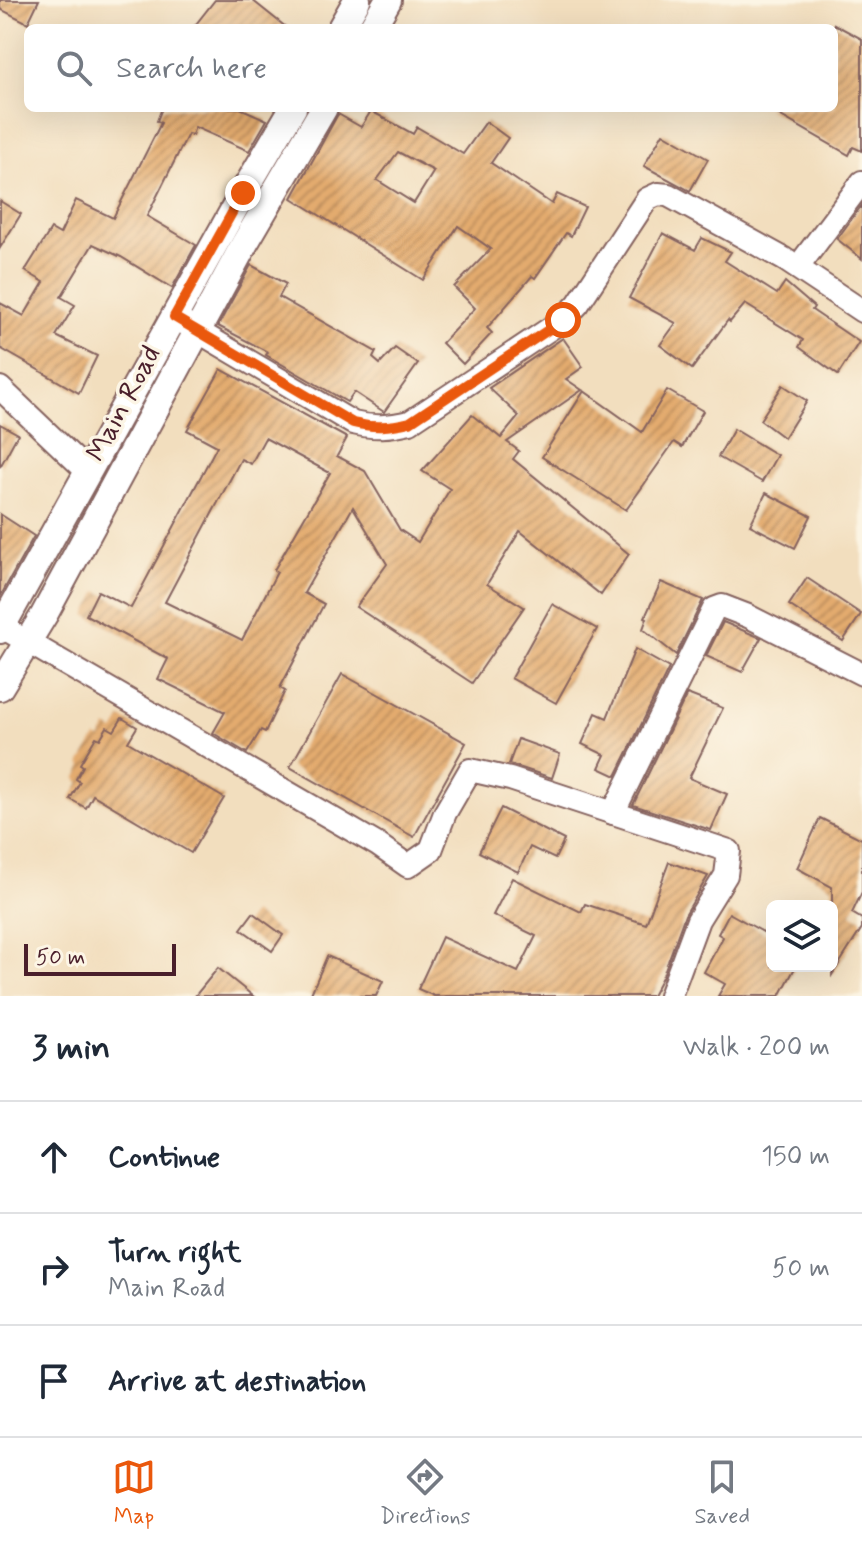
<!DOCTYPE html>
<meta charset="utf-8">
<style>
:root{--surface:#fff;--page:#f2f2f3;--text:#1f2937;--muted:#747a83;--line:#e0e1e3;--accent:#ea580c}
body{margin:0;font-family:Mynerve,sans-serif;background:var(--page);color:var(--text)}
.controls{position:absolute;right:24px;bottom:24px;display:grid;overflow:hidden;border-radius:12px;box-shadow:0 8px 32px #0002}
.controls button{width:72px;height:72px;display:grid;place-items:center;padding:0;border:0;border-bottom:2px solid var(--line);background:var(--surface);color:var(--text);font:40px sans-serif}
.scale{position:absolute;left:24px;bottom:20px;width:152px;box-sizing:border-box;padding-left:8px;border:4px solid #4a1f2b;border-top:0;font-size:22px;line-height:28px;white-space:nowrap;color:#4a1f2b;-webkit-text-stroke:6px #fcf5e5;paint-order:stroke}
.stop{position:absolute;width:24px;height:24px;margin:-18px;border:6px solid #ea580c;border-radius:50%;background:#fff}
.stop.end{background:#ea580c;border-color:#fff;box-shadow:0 2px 8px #0008}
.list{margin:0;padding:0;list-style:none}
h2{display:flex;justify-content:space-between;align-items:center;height:104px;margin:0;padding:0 32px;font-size:34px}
h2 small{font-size:26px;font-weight:400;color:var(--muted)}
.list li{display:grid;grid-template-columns:52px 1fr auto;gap:24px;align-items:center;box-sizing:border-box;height:112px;padding:0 32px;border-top:2px solid var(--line)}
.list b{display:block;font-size:30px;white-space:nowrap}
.list p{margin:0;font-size:26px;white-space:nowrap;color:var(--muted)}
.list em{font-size:26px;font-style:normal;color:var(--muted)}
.icon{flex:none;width:44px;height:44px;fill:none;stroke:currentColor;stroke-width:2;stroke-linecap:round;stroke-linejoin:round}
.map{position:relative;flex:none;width:862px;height:996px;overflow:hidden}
.search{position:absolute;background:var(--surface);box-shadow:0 8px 32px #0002;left:24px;right:24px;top:24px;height:88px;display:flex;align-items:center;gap:20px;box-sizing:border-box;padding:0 28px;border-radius:12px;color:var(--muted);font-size:30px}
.sheet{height:440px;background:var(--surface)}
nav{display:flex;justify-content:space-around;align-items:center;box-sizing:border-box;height:112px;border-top:2px solid var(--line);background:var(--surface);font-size:22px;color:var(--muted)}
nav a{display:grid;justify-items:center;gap:4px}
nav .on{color:var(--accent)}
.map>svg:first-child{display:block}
.building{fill:url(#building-hatch);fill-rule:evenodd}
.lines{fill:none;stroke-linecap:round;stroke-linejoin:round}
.minor-casing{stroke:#85625e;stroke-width:26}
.major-casing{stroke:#85625e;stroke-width:30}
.minor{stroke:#fff;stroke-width:22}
.major{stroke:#fff;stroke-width:26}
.route{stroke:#ea580c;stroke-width:10}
.labels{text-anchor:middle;stroke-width:7;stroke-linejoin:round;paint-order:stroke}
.street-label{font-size:28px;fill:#4a1f2b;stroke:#fcf5e5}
</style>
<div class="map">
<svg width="862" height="996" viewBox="0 0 862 996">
<defs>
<pattern id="building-hatch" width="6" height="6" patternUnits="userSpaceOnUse" patternTransform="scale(2)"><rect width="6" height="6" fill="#e3ab6e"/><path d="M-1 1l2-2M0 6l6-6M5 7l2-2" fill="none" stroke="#ba8b5b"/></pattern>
</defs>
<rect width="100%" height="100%" fill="#fcf5e5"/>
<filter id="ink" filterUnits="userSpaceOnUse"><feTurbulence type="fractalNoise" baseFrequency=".0125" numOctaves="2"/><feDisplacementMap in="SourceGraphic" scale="16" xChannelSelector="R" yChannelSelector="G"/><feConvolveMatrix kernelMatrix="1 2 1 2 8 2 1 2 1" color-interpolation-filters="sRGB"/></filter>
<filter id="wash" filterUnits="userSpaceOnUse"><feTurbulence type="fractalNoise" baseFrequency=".006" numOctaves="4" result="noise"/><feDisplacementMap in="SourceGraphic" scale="32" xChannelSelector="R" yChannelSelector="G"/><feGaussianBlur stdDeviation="1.8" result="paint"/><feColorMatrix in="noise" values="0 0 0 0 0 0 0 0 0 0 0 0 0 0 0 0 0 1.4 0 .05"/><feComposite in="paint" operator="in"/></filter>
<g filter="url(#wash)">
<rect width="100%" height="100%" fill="#f2debe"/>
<g id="blocks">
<g class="building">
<path d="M0,0H39L28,23L0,9Z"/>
<path d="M215,0H252L287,28H193Z"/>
<path d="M834,24L862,39V151L853,147L849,155L767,108H834Z"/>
<path d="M162,108H240L267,120L249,151L195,127L192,135L188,134L147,216L196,245L172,288L121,257L93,244L61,297L75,305L56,336L97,356L79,393L0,348V303L24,316L44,282L25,271L51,229L60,234L76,200L113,218L161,123L157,121Z"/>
<path d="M371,111L413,134L417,127L463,154L486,122L508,138L491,163L552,204L557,194L585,207L571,236L566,233L535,278L532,276L487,328L492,333L463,364L442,343L475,308L454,287L491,249L458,226L423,280L292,198L338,114L361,127ZM398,152L434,171L414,203L377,180Z"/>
<path d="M663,133L708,159L690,191L644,166Z"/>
<path d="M0,201L21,214L0,248Z"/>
<path d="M862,205V259L837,239Z"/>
<path d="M663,233L695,250L702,238L731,252L725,261L777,294L785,282L814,307L812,310L859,342L838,375L799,347L803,340L745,304L730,322L728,320L692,369L660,345L676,323L629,298Z"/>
<path d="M251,265L286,284L279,297L376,352L373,358L380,364L395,348L418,364L384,412L354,392L347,402L266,355L268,352L218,326Z"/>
<path d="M563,338L583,367L566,379L582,390L507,442L519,451L513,459L629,554L601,595L520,531L487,584L524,607L472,683L356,607L387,564L353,507L304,593L324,604L280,688L285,691L265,732L261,730L247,753L213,733L225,712L158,679L168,659L86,615L98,591L131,608L217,446L187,430L221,369L347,438L337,456L365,471L400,530L418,542L450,489L422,471L472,415L501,438L519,416L489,388ZM265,438L330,473L274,570L277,572L242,640L165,602L241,459L251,464Z"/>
<path d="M783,385L807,401L784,438L760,420Z"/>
<path d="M667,390L703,411L682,447L674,442L626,510L542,457L584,391L642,432Z"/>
<path d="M0,424L18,434L0,467Z"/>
<path d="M734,429L777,455L762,482L718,457Z"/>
<path d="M766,493L811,516L795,548L750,525Z"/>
<path d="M0,514L34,536L0,597Z"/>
<path d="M807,578L861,614L843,641L789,605Z"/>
<path d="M661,582L703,600L676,655L643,629L647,618L645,617Z"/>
<path d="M552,604L597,629L556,703L511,678Z"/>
<path d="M723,622L761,638L742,672L706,656Z"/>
<path d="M635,649L669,668L616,776L599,768L605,755L582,744L596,713L607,718Z"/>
<path d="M342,674L466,743L414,837L290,767Z"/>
<path d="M687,694L723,708L689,778L727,794L711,830L633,805Z"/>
<path d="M122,718L137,727L128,742L224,798L191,853L93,795L86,808L70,799L80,782L76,779L83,766L80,764L96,737L100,739L107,727L114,731Z"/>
<path d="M518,739L560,754L552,778L509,764Z"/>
<path d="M501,808L564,840L555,859L530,847L518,872L479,852Z"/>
<path d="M820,818L862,839V892L852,913L862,919V928L832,975V887L797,868Z"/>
<path d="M669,862L708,876L685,915L663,975L652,996H434L418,989L442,937L518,972L536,936L493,915L512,878L581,912L585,904L646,924Z"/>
<path d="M253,913L283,935L272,951L241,929Z"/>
<path d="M729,913L772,937V966H796L780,996H718L725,984L704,972L723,937L718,934Z"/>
<path d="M327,956L383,981L376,996H310Z"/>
<path d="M218,968L253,996H195Z"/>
</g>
</g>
</g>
<g filter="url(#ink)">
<use href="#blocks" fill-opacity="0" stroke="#85625e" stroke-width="2"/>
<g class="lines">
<defs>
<g id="minor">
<path d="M798,267L862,182"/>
<path d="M184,323L353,423C373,428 389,427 410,422L563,320L578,304L647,199L658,194L668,195L784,259L862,311"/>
<path d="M0,388L88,472"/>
<path d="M2,627L378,845L408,866L431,850L445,813L470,770L510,779L729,851L726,875L698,920L670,996"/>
<path d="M613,813L714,609L722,606L748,616L862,674"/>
</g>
<g id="major">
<path d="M341,28L357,0"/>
<path d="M372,28L388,0"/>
<path d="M0,630L243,193L293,108"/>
<path d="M0,687L44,615L245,243L324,108"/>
</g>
</defs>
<use href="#minor" class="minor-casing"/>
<use href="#major" class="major-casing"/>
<use href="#minor" class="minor"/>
<use href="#major" class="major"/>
</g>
</g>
<g class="lines" filter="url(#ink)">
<path class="route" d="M243,193L174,317L353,423C373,428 389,427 410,422L563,320"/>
</g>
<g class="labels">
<g class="street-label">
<text transform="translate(122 403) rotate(-62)" y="10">Main Road</text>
</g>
</g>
</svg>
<div class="controls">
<button><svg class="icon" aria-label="layers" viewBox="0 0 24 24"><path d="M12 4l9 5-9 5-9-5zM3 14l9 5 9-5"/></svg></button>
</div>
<div class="scale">50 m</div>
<div class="stop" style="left:563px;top:320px"></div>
<div class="stop end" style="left:243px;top:193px"></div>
<div class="search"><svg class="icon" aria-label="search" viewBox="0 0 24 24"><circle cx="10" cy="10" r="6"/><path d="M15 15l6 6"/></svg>Search here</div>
</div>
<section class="sheet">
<h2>3 min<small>Walk · 200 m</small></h2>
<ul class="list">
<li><svg class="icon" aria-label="ahead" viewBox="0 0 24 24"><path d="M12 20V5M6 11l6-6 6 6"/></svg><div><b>Continue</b></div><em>150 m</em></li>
<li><svg class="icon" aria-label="right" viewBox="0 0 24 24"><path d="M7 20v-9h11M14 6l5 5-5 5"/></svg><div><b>Turn right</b><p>Main Road</p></div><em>50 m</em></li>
<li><svg class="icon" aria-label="arrive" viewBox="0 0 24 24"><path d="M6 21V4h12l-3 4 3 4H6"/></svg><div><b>Arrive at destination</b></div></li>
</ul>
</section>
<nav>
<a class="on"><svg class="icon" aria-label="map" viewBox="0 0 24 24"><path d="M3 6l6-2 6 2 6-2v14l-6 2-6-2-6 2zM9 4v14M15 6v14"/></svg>Map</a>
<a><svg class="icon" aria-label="directions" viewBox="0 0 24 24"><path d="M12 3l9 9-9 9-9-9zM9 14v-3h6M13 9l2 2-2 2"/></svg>Directions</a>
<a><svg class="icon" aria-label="saved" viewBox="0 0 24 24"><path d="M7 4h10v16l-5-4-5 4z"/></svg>Saved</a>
</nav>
